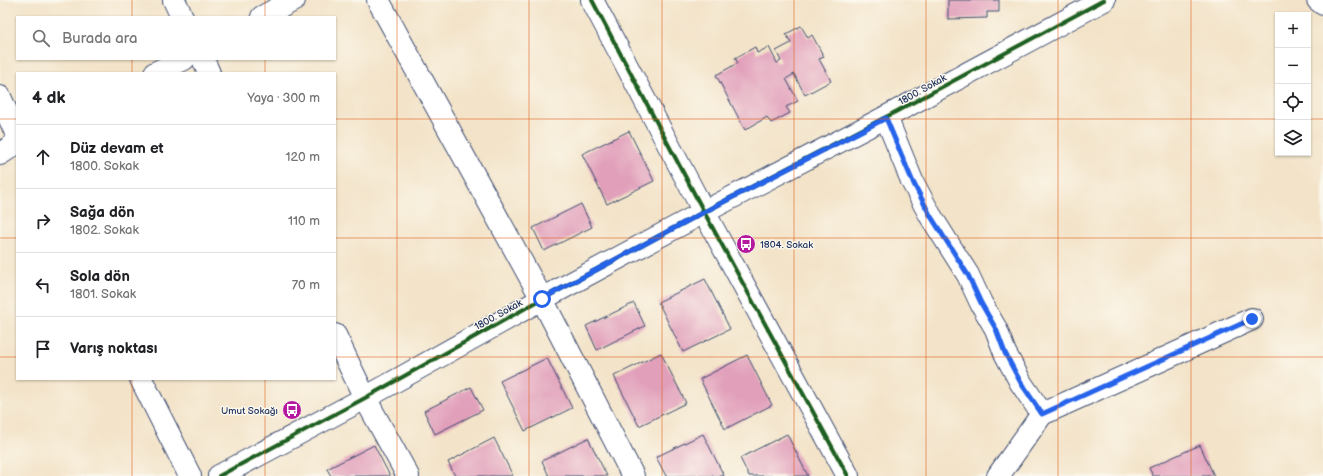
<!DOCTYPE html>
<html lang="tr">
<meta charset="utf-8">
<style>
:root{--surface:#fff;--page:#f6f6f6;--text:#202124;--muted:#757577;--line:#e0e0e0}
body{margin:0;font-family:"Balsamiq Sans",sans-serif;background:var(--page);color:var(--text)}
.controls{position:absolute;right:12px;top:12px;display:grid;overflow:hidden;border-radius:0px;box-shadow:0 1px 3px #0004}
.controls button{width:36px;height:36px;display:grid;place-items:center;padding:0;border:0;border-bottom:1px solid var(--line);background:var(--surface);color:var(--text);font:20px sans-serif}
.stop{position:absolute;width:12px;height:12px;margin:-9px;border:3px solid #2563eb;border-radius:50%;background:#fff}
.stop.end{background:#2563eb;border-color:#fff;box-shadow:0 1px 4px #0008}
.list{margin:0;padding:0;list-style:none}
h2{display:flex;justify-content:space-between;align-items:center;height:52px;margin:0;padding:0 16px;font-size:17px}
h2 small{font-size:13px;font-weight:400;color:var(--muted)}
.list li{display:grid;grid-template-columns:26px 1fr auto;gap:12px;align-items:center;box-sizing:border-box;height:64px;padding:0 16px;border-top:1px solid var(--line)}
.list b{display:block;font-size:15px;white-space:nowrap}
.list p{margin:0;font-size:13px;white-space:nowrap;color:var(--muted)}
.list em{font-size:13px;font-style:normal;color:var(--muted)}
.icon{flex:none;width:22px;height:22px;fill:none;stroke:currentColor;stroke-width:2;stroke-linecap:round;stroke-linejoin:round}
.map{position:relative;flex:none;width:1323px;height:476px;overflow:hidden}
.search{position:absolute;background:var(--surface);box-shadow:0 1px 3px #0004;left:16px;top:16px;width:320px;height:44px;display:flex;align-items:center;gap:10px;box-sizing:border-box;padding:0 14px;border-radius:0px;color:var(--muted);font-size:15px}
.panel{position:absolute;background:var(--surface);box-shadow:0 1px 3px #0004;left:16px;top:72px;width:320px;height:308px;border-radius:0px}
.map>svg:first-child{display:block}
.building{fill:#e19fba}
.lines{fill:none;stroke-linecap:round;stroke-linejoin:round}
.minor-casing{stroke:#3b4a6e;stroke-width:24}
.minor{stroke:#fff;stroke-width:22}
.cycleway-casing{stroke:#fbf7ec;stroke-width:6}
.cycleway{stroke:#1b5e20;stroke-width:4}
.route{stroke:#2563eb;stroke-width:5}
.grid{fill:none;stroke:#de5710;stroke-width:1;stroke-opacity:0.55}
.labels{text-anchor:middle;stroke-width:3;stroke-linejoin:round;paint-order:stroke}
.street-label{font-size:10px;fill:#1b2f5e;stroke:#fbf7ec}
.poi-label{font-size:10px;fill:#1b2f5e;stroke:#fbf7ec;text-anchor:start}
</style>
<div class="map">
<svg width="1323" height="476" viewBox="0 0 1323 476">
<rect width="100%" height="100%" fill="#fbf7ec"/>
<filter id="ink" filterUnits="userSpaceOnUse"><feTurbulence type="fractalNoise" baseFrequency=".025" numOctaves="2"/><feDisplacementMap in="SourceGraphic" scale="8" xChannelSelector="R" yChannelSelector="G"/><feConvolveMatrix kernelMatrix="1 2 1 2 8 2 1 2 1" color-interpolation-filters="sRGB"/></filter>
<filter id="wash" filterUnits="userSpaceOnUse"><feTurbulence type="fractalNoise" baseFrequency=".012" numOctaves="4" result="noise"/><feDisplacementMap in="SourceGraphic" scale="16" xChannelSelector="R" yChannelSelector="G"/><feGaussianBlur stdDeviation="0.9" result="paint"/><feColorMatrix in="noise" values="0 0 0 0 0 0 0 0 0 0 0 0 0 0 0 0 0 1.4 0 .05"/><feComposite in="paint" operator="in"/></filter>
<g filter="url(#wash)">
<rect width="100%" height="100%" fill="#f3e3c8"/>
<g id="blocks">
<g class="building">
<path d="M948,0H999V12H987V18L948,19Z"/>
<path d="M801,26L808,38L812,35L824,57L819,59L831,81L805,95L794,74L786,79L798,101L786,107L790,113L771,123L767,117L745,130L716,75L738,63L735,58L755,47L757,53L769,47L777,63L781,61L776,51L791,43L786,34Z"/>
<path d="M629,131L654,181L607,204L582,154Z"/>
<path d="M581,204L592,227L544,251L533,228Z"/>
<path d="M705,279L730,329L683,352L658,302Z"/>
<path d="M634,303L645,326L597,350L586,326Z"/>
<path d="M661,353L686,403L639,426L614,376Z"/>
<path d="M747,355L772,405L725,429L700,379Z"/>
<path d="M547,358L572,408L525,431L500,381Z"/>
<path d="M471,387L483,410L435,434L424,411Z"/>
<path d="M703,434L724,476H666L656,457Z"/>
<path d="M787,434L808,476H749L740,458Z"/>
<path d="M494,438L513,476H455L448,462Z"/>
<path d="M588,438L607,476H549L542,461Z"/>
<path d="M374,445L390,476H331L327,469Z"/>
<path d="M1200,445L1214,476H1153L1149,468Z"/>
</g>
</g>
</g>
<g filter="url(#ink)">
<use href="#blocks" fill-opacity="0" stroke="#3b4a6e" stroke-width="1"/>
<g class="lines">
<defs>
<g id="minor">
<path d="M174,0L182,17"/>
<path d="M378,0L542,299L633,476"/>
<path d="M592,0L704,212L848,476"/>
<path d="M1318,0L1323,4"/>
<path d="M262,17L294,0"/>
<path d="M203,59L209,73"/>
<path d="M155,73L184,59"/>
<path d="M0,97L17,135"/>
<path d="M886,117L912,181L930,215L968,275L981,303L996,329L1005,353L1021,383L1042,414"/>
<path d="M0,154L17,143"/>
<path d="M335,335L365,398L408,476"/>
<path d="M141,379L190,476"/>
<path d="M219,476L365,398L542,299L704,212L886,117L1104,0"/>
<path d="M998,476L1042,414L1252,319"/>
</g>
</defs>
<use href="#minor" class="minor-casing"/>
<use href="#minor" class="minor"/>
<defs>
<g id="cycleway">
<path d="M592,0L704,212L848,476"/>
<path d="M219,476L365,398L542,299L704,212L886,117L1104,0"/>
</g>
</defs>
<use href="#cycleway" class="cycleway-casing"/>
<use href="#cycleway" class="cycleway"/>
</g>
</g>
<g class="lines" filter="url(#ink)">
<path class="route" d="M542,299L704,212L886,118L912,180L930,215L968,275L981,303L996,329L1005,353L1021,383L1042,414L1252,319"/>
</g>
<path class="grid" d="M132,0V17M265,0V17M397,0V476M529,0V476M662,0V476M794,0V476M926,0V476M1058,0V476M1191,0V476M132,59V73M265,59V73M0,119H17M335,119H1278M1308,119H1323M0,238H17M335,238H1323M0,357H17M335,357H1323M132,379V476M265,379V476"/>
<defs>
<symbol id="bus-disc" viewBox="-11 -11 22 22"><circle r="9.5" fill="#b5179e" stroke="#fbf7ec"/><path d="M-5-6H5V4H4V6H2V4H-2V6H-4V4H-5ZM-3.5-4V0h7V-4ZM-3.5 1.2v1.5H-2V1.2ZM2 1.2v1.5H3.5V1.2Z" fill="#fff"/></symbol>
</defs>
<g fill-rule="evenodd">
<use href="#bus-disc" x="735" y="233" width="22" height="22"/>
<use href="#bus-disc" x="281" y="399" width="22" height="22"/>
</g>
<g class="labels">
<g class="street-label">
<text transform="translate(922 89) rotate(-29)" y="4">1800. Sokak</text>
<text transform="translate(498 314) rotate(-29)" y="4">1800. Sokak</text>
</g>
<g class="poi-label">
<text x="760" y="248">1804. Sokak</text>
<text x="278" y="414" text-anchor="end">Umut Sokağı</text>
</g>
</g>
</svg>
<div class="controls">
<button>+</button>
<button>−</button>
<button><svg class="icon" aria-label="locate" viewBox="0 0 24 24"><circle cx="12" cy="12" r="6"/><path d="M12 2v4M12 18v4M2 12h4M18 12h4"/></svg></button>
<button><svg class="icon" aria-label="layers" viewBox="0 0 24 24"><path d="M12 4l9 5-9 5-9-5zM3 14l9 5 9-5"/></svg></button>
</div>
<div class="stop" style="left:542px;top:299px"></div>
<div class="stop end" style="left:1252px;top:319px"></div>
<div class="search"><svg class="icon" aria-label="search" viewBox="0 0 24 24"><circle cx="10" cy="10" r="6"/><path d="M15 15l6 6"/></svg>Burada ara</div>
<section class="panel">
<h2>4 dk<small>Yaya · 300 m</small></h2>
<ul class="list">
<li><svg class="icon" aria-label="ahead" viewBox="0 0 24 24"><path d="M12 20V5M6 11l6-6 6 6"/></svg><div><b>Düz devam et</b><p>1800. Sokak</p></div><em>120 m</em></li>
<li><svg class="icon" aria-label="right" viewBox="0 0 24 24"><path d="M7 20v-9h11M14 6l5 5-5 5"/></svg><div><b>Sağa dön</b><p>1802. Sokak</p></div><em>110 m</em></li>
<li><svg class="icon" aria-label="left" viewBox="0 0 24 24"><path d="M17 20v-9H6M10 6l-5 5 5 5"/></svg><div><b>Sola dön</b><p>1801. Sokak</p></div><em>70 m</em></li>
<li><svg class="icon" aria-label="arrive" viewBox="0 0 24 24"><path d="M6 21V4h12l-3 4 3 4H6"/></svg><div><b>Varış noktası</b></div></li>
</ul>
</section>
</div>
